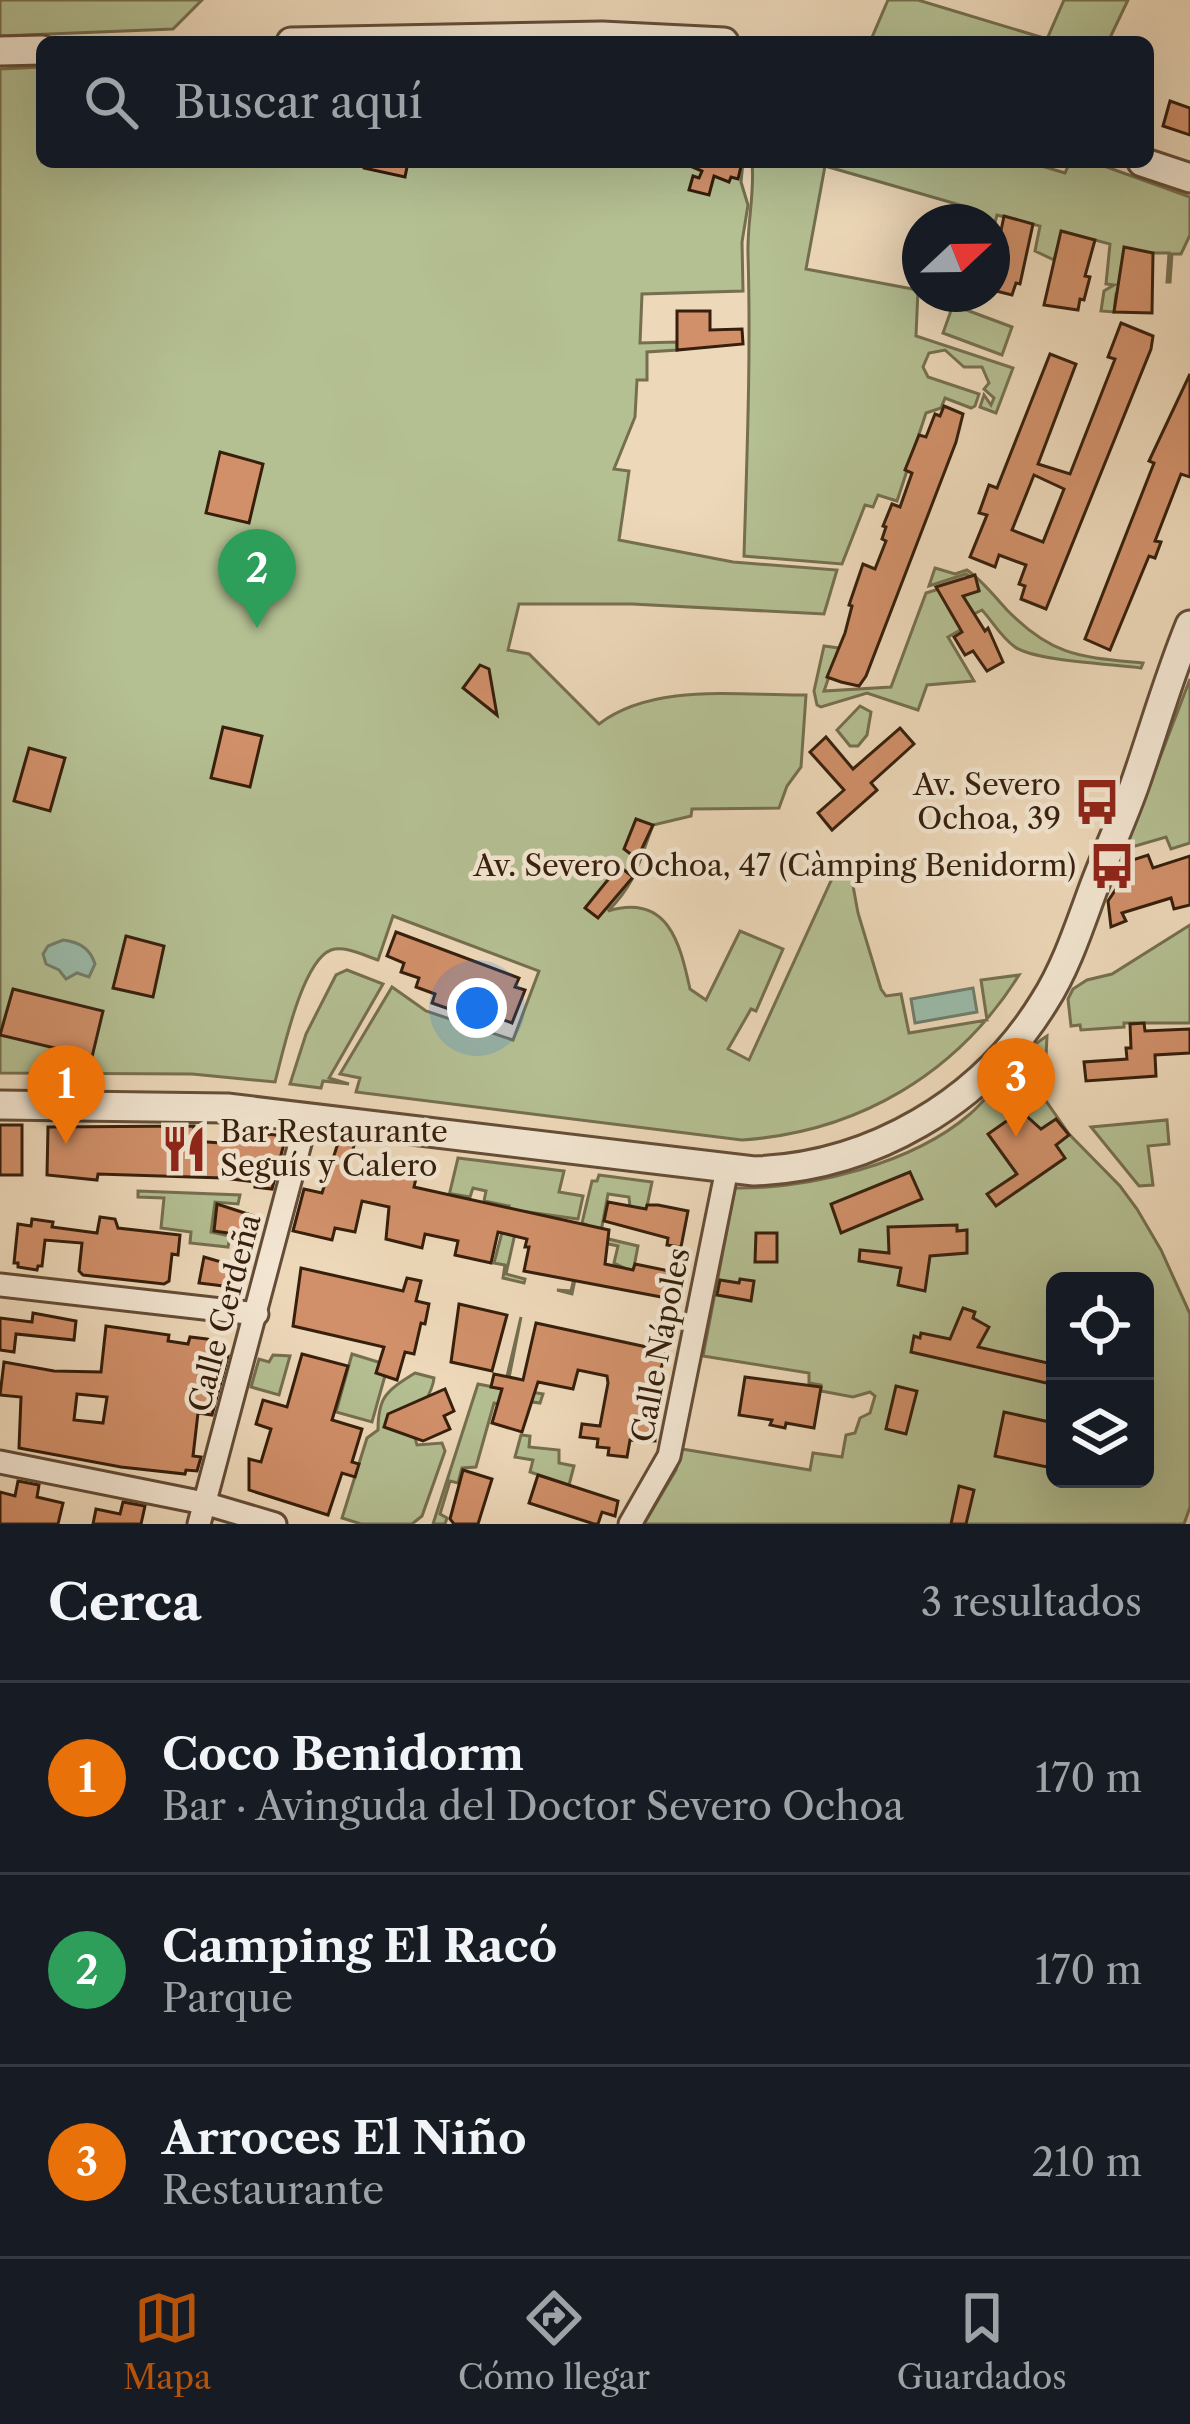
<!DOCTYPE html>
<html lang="es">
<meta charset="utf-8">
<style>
:root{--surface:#171b24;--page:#20242c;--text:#f1f3f6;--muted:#9ea1a6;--line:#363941;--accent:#b45309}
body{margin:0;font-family:"Libre Caslon Text",serif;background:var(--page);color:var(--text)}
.controls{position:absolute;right:36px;bottom:36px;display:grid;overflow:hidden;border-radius:18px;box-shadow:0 12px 48px #0002}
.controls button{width:108px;height:108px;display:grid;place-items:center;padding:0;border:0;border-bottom:3px solid var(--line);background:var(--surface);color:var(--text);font:60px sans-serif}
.compass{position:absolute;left:902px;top:204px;width:108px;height:108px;border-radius:50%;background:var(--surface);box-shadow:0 12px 48px #0002;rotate:68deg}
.you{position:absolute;left:477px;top:1008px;width:42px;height:42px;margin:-30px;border:9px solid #fff;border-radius:50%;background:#1a73e8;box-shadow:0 0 0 18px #1a73e833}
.badge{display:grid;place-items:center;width:78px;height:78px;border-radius:50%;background:var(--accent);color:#fff;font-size:39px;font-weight:700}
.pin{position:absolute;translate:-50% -99px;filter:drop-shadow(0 3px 6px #0008)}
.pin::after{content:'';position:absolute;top:63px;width:42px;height:36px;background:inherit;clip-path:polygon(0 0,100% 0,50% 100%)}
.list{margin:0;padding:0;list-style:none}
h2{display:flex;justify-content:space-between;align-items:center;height:156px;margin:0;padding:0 48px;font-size:51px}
h2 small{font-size:39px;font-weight:400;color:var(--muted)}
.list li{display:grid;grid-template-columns:78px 1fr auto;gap:36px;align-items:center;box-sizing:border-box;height:192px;padding:0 48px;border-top:3px solid var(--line)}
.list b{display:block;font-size:45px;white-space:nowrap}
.list p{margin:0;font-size:39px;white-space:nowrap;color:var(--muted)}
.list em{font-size:39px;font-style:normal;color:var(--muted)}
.icon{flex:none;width:66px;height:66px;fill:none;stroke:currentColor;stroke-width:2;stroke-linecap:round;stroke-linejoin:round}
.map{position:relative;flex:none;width:1190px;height:1524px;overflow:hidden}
.search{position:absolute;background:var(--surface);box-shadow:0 12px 48px #0002;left:36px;right:36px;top:36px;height:132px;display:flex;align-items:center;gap:30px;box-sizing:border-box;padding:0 42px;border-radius:18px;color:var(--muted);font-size:45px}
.sheet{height:732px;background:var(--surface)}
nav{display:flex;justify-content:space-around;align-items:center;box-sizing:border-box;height:168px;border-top:3px solid var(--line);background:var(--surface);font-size:33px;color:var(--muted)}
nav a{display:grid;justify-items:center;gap:6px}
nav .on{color:var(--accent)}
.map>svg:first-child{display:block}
.green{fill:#b4bf92;stroke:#756f4f;stroke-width:3;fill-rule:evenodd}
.water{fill:#9abba9;stroke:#727d6a;stroke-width:3}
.building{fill:#d1906a;stroke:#361f0c;stroke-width:3;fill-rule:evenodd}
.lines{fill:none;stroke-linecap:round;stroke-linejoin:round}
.minor-casing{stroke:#644d37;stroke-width:27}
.tertiary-casing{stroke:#644d37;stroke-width:33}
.minor{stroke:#f3e6d2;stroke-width:21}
.tertiary{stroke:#f3e6d2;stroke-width:27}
.labels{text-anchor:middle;stroke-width:9;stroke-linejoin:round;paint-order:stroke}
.poi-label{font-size:30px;fill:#361f0c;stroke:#f3e6d2;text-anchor:end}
.street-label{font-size:30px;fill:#361f0c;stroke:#f3e6d2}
</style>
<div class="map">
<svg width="1190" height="1524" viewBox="0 0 1190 1524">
<rect width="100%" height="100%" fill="#edd8b9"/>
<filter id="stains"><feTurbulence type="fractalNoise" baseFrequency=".00167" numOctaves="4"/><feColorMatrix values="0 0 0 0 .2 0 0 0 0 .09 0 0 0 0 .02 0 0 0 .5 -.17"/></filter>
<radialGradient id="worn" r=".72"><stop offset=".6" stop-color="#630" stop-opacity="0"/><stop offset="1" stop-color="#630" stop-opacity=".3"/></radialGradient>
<g class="green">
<path d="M0,0H202L173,29L0,36Z"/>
<path d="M888,0H918L1047,39L1064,0H1128L1108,42H870Z"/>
<path d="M42,67V162H743L741,182L748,205L742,242L743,291L642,294L640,343L677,342V350L647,352V380H637L635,417L614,469L629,471L619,540L733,562L837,570L824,614L632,604H519L508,650L529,654L599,724C654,682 740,696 806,695L801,767L787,786L779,808L692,809L691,816L653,825C639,861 637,882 608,911C668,893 680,943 690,989L706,1000L740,931L783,949L756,1011L751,1009L728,1049L749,1060L841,859L849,864L858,913L881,989L886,996L901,994L909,1033L987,1020L981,980L1019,975C957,1074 858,1132 742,1140L356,1092L360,1078L340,1074L392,987L426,1011L513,1040L539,971L393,916L378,960C365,956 345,945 331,950C302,961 283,1052 275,1082L192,1074L0,1073V69Z"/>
<path d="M752,162H1028L1065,173L1070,162H1093L1190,197V235L1181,254H1172L1170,282H1167L1169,253H1145L1116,294L1114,312L1101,311L1104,291L1114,285L1106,284L1110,244L1062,231L1054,260L1035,251L1040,226L997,215L992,234V222H962L967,207L825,166L806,269L918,290L916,336L1013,368L996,413L980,407L984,395L991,405L994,398L984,389L989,383L982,367H964L945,350L929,353L923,367L928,377L979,394L975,406L971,408L945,398L941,408L926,413L897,501L878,495L873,507L865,505L842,564L744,556C747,455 751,353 748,254C747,222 755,194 752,162Z"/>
<path d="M953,305L1012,327L1002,355L943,333Z"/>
<path d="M935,568L955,574L967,570C983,581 994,596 1007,610C1053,657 1081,657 1143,663L1141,668C1111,664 1035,661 1015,647C1001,637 993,622 982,610L958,622L962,629L948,637L974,681L927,685L918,710L867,693L821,707L817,705L814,691L824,646L839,648L824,691L891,687L926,593L945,587L950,600L979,590L976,581L966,574L929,586Z"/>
<path d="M1190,679V843L1171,849L1166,837L1125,849Z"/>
<path d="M860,706L871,712L867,735L858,746H850L837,730Z"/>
<path d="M1190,925V1023H1124V1027L1081,1030L1080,1025L1071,1026L1068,999L1073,989L1087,980L1112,974Z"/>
<path d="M347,970L383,984L329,1078L349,1084L323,1081L321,1088L290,1084L306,1034L336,975Z"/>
<path d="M1047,1036L1044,1098L1069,1134L1120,1186L1137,1209L1161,1250L1190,1314V1507L1184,1524H644L676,1470L682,1449L810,1470L813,1453L842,1457L846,1435L855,1433L860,1418L870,1413L875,1396L870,1392L853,1397L821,1391V1385L809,1383V1373L703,1356L735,1188C810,1189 912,1164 970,1114C994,1093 1023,1050 1047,1036ZM1055,1281H1145V1479H1055Z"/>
<path d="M1167,1120L1169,1144L1148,1146L1153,1185L1139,1186L1091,1127Z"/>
<path d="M458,1158L564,1171L559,1192L583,1196L578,1219L520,1211L506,1274L525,1279L524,1283L503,1278L505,1265L494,1263L509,1206L484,1201L486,1191L473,1188L470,1197L452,1194L442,1225Z"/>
<path d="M599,1175L652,1182L645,1216L630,1207L629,1197L608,1194L600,1237L638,1246L633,1272L614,1263L618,1246L599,1242L580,1256L572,1294L557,1290L571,1291L587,1225L582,1223L592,1181H597Z"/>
<path d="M138,1191L240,1195L238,1204L215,1202L211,1232L230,1236L228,1247L190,1243L191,1232L161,1228L164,1198L138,1197Z"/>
<path d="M521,1317L507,1388L543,1394L540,1403L517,1400L515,1408L494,1403L476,1467L462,1468L458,1483L450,1481L440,1514L447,1518L445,1524H433L478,1384L504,1389Z"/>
<path d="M352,1354L388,1365L372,1422L336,1412Z"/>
<path d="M273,1355L290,1356L279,1395L251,1387L259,1359L269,1362Z"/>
<path d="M415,1373L434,1378C432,1402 406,1416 417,1445L442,1443L445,1451L422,1516L412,1524H361L342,1518L367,1438L378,1430C378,1397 386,1391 415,1373Z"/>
<path d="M521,1435L530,1436L529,1447L559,1450V1463L574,1466L569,1485L530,1472L533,1460L515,1457Z"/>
</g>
<g class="water">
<path d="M63,940C79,942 90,948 95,964L89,977L77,973L66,979L59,970L46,964L43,954L48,946Z"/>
<path d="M973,988L977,1012L915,1023L911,999Z"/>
</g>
<g class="building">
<path d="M1170,101L1190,108V135L1163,126Z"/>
<path d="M364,162H408L405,177L364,168Z"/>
<path d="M681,162H742L738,179L731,177L729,182L714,176L709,195L689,190L693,176L699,178L702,171Z"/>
<path d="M1004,216L1033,224L1020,284L1016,283L1012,295L992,290V244L998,245Z"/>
<path d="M1061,231L1095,240L1085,276L1090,277L1084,300L1080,299L1078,310L1044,305Z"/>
<path d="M1124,247L1153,253L1152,313L1114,312Z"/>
<path d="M677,311H710V330L742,329L743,344L677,350Z"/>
<path d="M1121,323L1153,336L1151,349L1046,609L1021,599L1025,586L1019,584L1026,565L999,555L995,567L970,557L987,515L979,513L989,485L997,488L1050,354L1076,364L1038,464L1070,474L1115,359L1108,357ZM1034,475L1064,489L1043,542L1012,530Z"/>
<path d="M1190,374V477L1181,474L1155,541L1161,542L1155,558L1149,556L1110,650L1085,639L1154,463L1149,461Z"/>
<path d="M944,406L963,414L956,442L866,676L859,686L841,682L827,677L845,633L852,606L849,605L863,564L875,569L886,541L882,539L886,527L883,526L892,504L900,507L912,473L905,470L919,435L926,437L935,414L940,416Z"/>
<path d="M220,452L263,464L249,523L206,513Z"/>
<path d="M975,575L979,591L963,596L985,631L988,628L1003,662L987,671L973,651L965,655L954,637L962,632L936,587Z"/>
<path d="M480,665L489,669L497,715L463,688Z"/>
<path d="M223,727L262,736L250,787L211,778Z"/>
<path d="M900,728L914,744L871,783L877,790L832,830L818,813L844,790L810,752L826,737L853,769Z"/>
<path d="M29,748L65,758L50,811L14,801Z"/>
<path d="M636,819L653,825L637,859L624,849Z"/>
<path d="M1148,855L1153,868L1190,856V905L1174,909L1171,898L1122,913L1126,921L1111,927L1108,901L1124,877L1123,863Z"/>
<path d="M619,866L633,877L598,918L585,908Z"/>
<path d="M396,932L519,978L515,987L525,990L512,1023L493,1016L489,1023L432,1003L435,994L416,987L419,978L401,972L404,963L387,956Z"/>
<path d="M126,936L164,946L153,997L113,988Z"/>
<path d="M13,989L103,1011L92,1057L0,1035Z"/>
<path d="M1144,1023L1145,1031L1190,1029V1053L1155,1055L1156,1076L1086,1081L1084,1062L1127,1059L1126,1048H1131L1130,1024Z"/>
<path d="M1021,1111L1041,1129L1056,1119L1069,1135L1056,1145L1065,1158L996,1206L987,1194L1017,1174L988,1134Z"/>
<rect x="0" y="1125" width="22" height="50"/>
<path d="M194,1126V1141L234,1144L235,1131L286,1136L272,1189L255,1187L256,1182L223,1178L98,1174L97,1180L47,1175L48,1127Z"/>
<path d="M338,1143L354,1145L348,1171L380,1178L384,1165L417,1174L414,1187L609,1230L605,1264L633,1270L635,1264L684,1274L677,1300L524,1271L529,1247H525L527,1239L498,1232L491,1263L455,1255L458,1241L425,1234L422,1248L386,1239L389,1207L362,1201L355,1232L335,1228L332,1240L293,1231L304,1189L322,1193Z"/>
<path d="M910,1172L922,1199L841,1233L831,1204Z"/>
<path d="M608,1202L646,1209L647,1205H658L688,1211L681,1247L667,1245L668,1238L604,1221Z"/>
<path d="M217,1204L257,1217L255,1237L214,1231Z"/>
<path d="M100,1217L115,1219L118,1228L180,1235L178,1255L172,1254L169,1281L164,1284L83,1275L79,1271L82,1243L45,1240L42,1266H38L37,1270L18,1267V1263H14L18,1224L31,1226L32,1219L53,1222L52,1227L97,1233Z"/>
<path d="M957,1225V1231L967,1230V1253L930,1256L925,1291L898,1285L901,1268L859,1261L860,1250L889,1253L888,1227Z"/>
<path d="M756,1233H777V1262H755Z"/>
<path d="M204,1257L242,1268L240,1288L199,1283Z"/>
<path d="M301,1268L403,1291L407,1278L421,1281L416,1301L429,1304L425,1324L421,1323L414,1354L405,1352L397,1380L376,1373L384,1347L293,1326Z"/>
<path d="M740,1279L754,1281L751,1301L717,1295L720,1280L739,1283Z"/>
<path d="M459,1304L507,1315L492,1371L451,1362Z"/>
<path d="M963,1308L975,1312L973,1318L989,1327L978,1347L1052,1364L1055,1385L911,1352L914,1336L920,1338L921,1333L950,1339Z"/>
<path d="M33,1313L76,1321L74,1340L16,1334L14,1352L0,1350V1318L32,1322Z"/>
<path d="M536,1323L665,1351L654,1403L655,1441L630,1440L627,1457L608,1455L609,1448L597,1447L598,1439L580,1437L582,1424L600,1426L608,1383L607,1376L578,1370L573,1389L538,1382L522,1432L492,1423L502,1389L491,1387L494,1374L523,1380Z"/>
<path d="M106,1326L169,1335L168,1341L188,1344L190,1337L207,1339L218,1342L217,1355L228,1356L212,1415L198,1413L193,1456L201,1457L197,1471L186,1470L185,1474L121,1467L19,1448L21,1397L0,1395L4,1362L54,1371L101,1372ZM77,1394L107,1397L103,1423L74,1420Z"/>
<path d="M302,1354L348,1366L332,1420L362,1429L352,1462L359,1464L355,1477L342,1473L328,1515L249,1490V1459L261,1462L271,1429L256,1424L263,1400L287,1407Z"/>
<path d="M745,1377L821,1387L814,1428L786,1423L785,1428L770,1425L772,1420L739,1415Z"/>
<path d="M896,1386L917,1391L906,1434L886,1429Z"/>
<path d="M445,1389L454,1411L444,1416L450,1429L423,1441L384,1427L388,1414Z"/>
<path d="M1004,1412L1054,1423L1047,1467L995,1456Z"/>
<path d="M463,1470L492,1479L478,1524H454L450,1519Z"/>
<path d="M538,1475L618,1501L615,1516L602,1512L598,1524H594L529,1503Z"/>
<path d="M18,1481L39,1485L37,1497L63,1503L58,1524H0V1492L15,1496Z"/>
<path d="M959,1486L974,1490L966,1524H951Z"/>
<path d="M123,1502L145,1506L141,1524H93L96,1509L120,1514Z"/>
</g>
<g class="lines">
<defs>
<g id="minor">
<path d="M0,1285L257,1314"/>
<path d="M0,1462L204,1503L275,1524"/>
<path d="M199,1524L307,1117"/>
<path d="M630,1524L669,1456L727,1169"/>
</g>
<g id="tertiary">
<path d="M291,42L602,36L724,42"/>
<path d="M0,51L42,50"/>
<path d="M1142,162L1190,178"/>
<path d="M0,1105L227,1108L754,1171C871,1167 982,1103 1044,1002C1067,966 1080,924 1095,884C1108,850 1124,816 1136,781C1154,729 1169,676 1190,625"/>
</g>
</defs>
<use href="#minor" class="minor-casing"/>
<use href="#tertiary" class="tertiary-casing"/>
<use href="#minor" class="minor"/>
<use href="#tertiary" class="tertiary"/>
</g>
<defs>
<symbol id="bus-bare" viewBox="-9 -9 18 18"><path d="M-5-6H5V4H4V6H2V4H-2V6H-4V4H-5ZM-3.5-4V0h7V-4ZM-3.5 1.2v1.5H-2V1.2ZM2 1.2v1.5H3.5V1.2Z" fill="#8f2418" stroke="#f3e6d2" stroke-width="2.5" paint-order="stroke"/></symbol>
<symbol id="restaurant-bare" viewBox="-9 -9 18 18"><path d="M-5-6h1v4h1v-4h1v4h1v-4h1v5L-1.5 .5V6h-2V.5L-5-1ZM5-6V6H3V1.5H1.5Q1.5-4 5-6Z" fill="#8f2418" stroke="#f3e6d2" stroke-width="2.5" paint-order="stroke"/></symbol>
</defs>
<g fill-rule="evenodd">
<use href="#bus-bare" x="1064" y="769" width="66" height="66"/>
<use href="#bus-bare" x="1079" y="833" width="66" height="66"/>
<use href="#restaurant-bare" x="151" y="1116" width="66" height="66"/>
</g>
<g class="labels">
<g class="poi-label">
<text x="1061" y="795">Av. Severo<tspan x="1061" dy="34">Ochoa, 39</tspan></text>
<text x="1076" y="876">Av. Severo Ochoa, 47 (Càmping Benidorm)</text>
<text x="220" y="1142" text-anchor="start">Bar Restaurante<tspan x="220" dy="34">Seguís y Calero</tspan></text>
</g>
<g class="street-label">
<text transform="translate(225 1313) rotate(-75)" y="10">Calle Cerdeña</text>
<text transform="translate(661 1345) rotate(-79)" y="10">Calle Nápoles</text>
</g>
</g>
<rect width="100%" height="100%" filter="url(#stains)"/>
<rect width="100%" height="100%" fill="url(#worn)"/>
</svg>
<div class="controls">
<button><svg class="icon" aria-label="locate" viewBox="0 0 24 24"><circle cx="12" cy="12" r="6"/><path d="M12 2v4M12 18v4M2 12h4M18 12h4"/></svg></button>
<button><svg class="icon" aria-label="layers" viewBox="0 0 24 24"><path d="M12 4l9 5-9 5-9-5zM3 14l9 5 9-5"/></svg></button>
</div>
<svg class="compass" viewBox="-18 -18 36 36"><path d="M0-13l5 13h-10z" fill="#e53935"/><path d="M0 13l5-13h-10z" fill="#9ea1a6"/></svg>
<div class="you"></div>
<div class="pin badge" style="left:66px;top:1144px;background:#e8710a">1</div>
<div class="pin badge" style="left:257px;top:628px;background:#2e9e5b">2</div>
<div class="pin badge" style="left:1016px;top:1137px;background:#e8710a">3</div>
<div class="search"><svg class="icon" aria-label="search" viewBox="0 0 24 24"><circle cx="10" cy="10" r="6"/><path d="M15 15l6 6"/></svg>Buscar aquí</div>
</div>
<section class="sheet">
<h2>Cerca<small>3 resultados</small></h2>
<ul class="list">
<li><span class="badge" style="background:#e8710a">1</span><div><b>Coco Benidorm</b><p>Bar · Avinguda del Doctor Severo Ochoa</p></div><em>170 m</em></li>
<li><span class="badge" style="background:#2e9e5b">2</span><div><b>Camping El Racó</b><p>Parque</p></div><em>170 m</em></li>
<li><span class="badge" style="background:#e8710a">3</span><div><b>Arroces El Niño</b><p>Restaurante</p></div><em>210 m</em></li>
</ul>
</section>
<nav>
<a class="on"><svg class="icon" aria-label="map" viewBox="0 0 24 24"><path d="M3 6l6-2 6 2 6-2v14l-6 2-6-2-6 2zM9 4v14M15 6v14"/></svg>Mapa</a>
<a><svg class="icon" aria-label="directions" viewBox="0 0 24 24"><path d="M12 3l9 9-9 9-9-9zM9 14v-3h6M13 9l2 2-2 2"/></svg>Cómo llegar</a>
<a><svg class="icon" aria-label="saved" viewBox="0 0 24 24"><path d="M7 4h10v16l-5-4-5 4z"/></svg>Guardados</a>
</nav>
